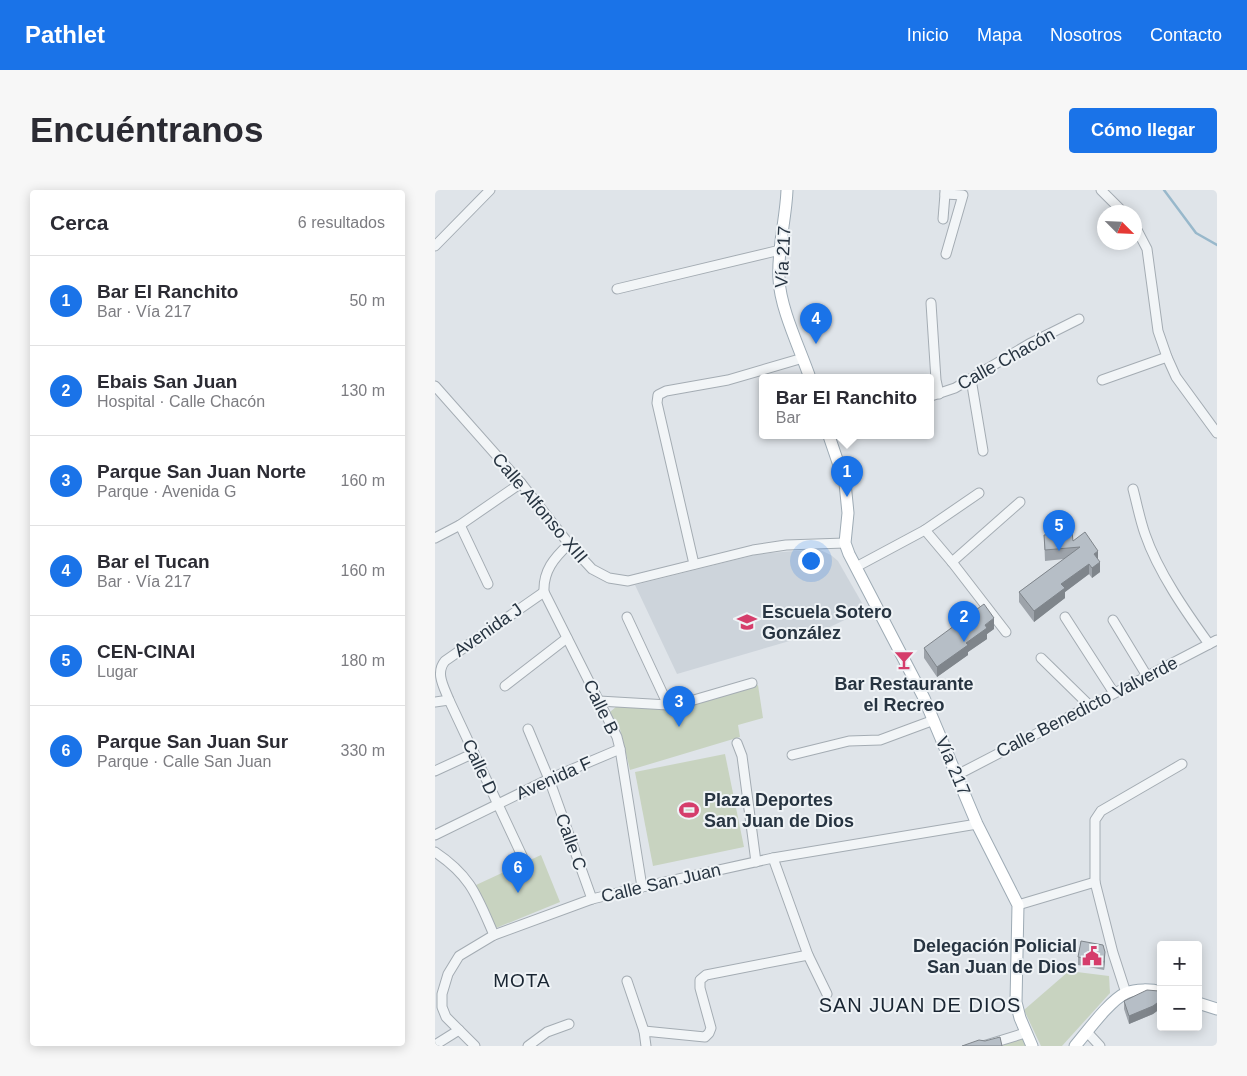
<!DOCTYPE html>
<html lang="es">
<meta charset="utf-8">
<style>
:root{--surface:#fff;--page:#f7f7f7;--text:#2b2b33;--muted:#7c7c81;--line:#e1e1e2;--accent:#1a73e8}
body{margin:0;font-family:Helvetica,sans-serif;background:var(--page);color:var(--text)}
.controls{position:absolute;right:15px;bottom:15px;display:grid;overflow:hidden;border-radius:5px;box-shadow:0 2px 12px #0003}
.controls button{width:45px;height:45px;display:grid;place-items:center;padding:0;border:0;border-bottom:1px solid var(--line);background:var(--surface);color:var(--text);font:25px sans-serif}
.compass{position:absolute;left:662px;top:15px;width:45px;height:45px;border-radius:50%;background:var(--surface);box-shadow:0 2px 12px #0003;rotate:114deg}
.you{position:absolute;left:375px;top:370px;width:18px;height:18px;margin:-12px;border:4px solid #fff;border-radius:50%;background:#1a73e8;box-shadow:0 0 0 8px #1a73e833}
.badge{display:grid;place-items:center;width:32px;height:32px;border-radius:50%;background:var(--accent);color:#fff;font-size:16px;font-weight:700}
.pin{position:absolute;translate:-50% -41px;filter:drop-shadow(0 1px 2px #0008)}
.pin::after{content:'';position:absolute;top:26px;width:18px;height:15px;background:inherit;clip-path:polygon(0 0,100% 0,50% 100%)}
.popup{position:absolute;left:324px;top:184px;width:175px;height:65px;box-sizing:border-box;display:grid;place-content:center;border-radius:5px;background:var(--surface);filter:drop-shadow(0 1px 4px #0005);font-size:16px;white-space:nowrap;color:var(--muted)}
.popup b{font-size:19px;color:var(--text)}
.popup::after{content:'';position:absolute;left:50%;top:100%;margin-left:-10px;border:10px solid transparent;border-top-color:var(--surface)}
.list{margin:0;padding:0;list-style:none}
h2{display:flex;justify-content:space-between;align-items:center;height:65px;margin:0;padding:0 20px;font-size:21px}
h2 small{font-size:16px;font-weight:400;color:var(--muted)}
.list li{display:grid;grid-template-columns:32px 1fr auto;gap:15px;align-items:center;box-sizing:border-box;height:90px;padding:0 20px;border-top:1px solid var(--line)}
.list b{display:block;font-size:19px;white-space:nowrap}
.list p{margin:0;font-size:16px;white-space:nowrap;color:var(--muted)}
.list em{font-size:16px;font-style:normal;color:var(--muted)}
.map{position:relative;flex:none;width:782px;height:856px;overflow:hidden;border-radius:5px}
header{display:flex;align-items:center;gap:30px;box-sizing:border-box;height:70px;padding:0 25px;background:var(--accent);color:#fff}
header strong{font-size:24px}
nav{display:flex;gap:28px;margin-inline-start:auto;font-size:18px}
.intro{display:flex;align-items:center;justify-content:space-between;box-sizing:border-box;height:120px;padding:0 30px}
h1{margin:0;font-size:35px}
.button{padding:12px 22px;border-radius:5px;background:var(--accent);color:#fff;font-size:18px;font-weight:700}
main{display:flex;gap:30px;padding:0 30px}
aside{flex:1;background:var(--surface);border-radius:5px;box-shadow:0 2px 12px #0003}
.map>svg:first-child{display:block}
.built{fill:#cdd4db}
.green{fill:#c8d3c0}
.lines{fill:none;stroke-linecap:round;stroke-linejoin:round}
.stream{stroke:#98b8cb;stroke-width:2.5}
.minor-casing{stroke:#a4acb3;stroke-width:11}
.major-casing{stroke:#9eabb5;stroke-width:13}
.minor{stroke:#f2f5f7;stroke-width:9}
.major{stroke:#fff;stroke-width:11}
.wall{fill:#9da3aa}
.shaded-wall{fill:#7f858b}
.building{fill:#b6bec6;stroke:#7f858b}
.labels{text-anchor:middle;stroke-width:4;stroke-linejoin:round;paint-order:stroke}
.street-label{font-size:18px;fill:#273441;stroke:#eff3f6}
.poi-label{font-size:18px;font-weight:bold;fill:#273441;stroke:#eff3f6;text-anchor:start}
.neighbourhood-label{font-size:19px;letter-spacing:1px;fill:#192532;stroke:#eff3f6}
.quarter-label{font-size:20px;letter-spacing:1px;fill:#192532;stroke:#eff3f6}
</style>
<header>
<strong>Pathlet</strong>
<nav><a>Inicio</a><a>Mapa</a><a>Nosotros</a><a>Contacto</a></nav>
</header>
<div class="intro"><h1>Encuéntranos</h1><a class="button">Cómo llegar</a></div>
<main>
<aside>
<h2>Cerca<small>6 resultados</small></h2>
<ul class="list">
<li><span class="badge">1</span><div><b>Bar El Ranchito</b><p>Bar · Vía 217</p></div><em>50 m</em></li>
<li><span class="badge">2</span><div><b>Ebais San Juan</b><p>Hospital · Calle Chacón</p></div><em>130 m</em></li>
<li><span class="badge">3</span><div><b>Parque San Juan Norte</b><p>Parque · Avenida G</p></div><em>160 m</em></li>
<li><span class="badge">4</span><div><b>Bar el Tucan</b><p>Bar · Vía 217</p></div><em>160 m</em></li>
<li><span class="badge">5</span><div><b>CEN-CINAI</b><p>Lugar</p></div><em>180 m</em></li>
<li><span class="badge">6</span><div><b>Parque San Juan Sur</b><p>Parque · Calle San Juan</p></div><em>330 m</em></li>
</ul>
</aside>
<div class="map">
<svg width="782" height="856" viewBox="0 0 782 856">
<rect width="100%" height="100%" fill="#dfe4e9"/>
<path class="built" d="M383,359L396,365L403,371L431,420L382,443L242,484L200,395L324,364Z"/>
<g class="green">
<path d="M323,495L328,528L303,535L305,547L195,580L185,539L175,522L182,516L256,514Z"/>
<path d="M290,564L309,657L218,676L200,582Z"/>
<path d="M106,665L125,712L61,738L41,695Z"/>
<path d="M634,781L674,786L675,803L627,856H606L589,820Z"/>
<path d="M589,847L593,856H564V855Z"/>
</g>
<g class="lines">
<path class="stream" d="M729,0L761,43L782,55"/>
<defs>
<g id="minor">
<path d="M510,0V4L528,5L511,64"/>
<path d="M666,0L688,22"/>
<path d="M508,29L510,4"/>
<path d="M700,36L712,59L723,141L732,167L741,187L782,243"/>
<path d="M0,56L55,0"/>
<path d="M182,99L345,60"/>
<path d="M496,113L501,190L504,204"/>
<path d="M536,189L548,261"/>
<path d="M667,190L732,167"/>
<path d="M0,196L86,293L134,354L157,379L174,388L193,391L318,360L351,355L410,353"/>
<path d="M496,206L520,198L594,154L644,129"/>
<path d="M698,299C702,314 705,330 710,344C723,382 751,422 774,454"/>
<path d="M25,335L53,394"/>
<path d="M490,340L544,303"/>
<path d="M0,348L25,335L86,293"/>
<path d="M134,354C119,368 108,381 109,402L182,547L185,559L207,697"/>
<path d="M517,372L585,312"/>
<path d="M259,374L222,213L223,205L231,201L293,190L368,168"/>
<path d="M421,377L490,340L517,372L571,442"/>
<path d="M192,427L233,515"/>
<path d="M630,427L679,503"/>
<path d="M678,430L712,486"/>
<path d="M606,468L654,515"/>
<path d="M70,496L132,448"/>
<path d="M164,511L233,515L245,514L317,493"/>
<path d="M0,512L14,510"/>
<path d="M93,539L114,589L157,709"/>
<path d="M302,553L307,566L321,672"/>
<path d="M357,565L414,551L445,550L499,530"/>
<path d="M0,581L39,563"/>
<path d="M522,585L782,450"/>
<path d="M0,645L114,589L185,559"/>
<path d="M0,662C36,686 42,706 59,745"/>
<path d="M338,668L373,765L392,804"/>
<path d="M89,670L14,510C9,497 0,483 10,471L109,402"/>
<path d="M660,692V630L666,621L747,574"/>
<path d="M583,715L660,692L678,763L691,803"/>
<path d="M192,791L209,841"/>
<path d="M652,842L665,856"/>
<path d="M0,855L24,840"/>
<path d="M40,856L11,827L7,817V804L13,784L24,766L59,745L157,709L207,697L338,668L542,634"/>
<path d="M93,856L112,842L134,834"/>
<path d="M211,856L209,841L270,847L274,843L276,838L265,798V790L271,785L373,765"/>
<path d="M548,856L590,843"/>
</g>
<g id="major">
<path d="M352,0C351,29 342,59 344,89C345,118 365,159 375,188"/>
<path d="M394,246L410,293L413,323L410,353L414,364L489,508L542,634L583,715L581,812L585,828L597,856"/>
<path d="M763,813L782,819"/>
<path d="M640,856C652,842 675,810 691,803C701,799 716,799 726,802"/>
</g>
</defs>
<use href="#minor" class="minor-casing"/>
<use href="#major" class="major-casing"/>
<use href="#minor" class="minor"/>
<use href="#major" class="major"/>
</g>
<g class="wall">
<path d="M609,345L638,351L663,369L665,382L657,388L654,384L630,402V408L599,432L584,412V402L629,369L610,371Z"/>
<path d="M559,439L552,444V449L533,462V465L502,487L489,468V458Z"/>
<path d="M643,767L670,770L669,780L643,775Z"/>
<path d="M726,809V818L718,824L694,834L689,819V811Z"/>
</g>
<g class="shaded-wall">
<path d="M663,361V371L659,364Z"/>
<path d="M665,372V382L657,388V378Z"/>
<path d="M654,374V384L630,402V408L599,432V421L626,394Z"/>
<path d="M559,428V439L552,444V449L533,462V465L502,487V477L531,453L550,435Z"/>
<path d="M670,762V770L669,780V772Z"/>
<path d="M726,810V818L718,824L694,834V826Z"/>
</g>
<g class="building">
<path d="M637,342L638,351L650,342L663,361L659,364L665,372L657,378L654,374L626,394L630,398L599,421L584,402L645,357L610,360L609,345Z"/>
<path d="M549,414L559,428L550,435L552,438L531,453L533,455L502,477L489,458Z"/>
<path d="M646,751L668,755L670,762L669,772L643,767Z"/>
<path d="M712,800L724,801L726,810L718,816L694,826L689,811Z"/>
<path d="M565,847L567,856H527L544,850L550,851Z"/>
</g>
<defs>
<symbol id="school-bare" viewBox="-9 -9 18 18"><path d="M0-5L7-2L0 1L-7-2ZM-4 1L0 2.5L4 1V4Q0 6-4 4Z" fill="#d53d6b" stroke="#eff3f6" stroke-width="2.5" paint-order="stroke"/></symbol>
<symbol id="bar-bare" viewBox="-9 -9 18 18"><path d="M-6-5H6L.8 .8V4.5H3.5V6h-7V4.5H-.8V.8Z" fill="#d53d6b" stroke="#eff3f6" stroke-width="2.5" paint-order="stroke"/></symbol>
<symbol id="stadium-bare" viewBox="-9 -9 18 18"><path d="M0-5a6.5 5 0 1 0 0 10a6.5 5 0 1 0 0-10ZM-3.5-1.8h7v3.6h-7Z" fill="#d53d6b" stroke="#eff3f6" stroke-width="2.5" paint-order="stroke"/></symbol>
<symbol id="civic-bare" viewBox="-9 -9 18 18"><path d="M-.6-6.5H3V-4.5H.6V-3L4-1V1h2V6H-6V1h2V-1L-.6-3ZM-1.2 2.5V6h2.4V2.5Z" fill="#d53d6b" stroke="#eff3f6" stroke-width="2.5" paint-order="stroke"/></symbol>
</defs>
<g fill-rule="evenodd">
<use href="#school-bare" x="298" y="418" width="28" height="28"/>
<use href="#bar-bare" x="455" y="456" width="28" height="28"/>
<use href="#stadium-bare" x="240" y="606" width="28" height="28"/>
<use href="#civic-bare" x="643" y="752" width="28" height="28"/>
</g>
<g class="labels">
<g class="street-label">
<text transform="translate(348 67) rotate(-87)" y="6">Vía 217</text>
<text transform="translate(571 169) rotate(-29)" y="6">Calle Chacón</text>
<text transform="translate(105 318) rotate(50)" y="6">Calle Alfonso XIII</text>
<text transform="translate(53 440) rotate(-35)" y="6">Avenida J</text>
<text transform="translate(166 517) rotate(64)" y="6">Calle B</text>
<text transform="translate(652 517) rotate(-27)" y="6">Calle Benedicto Valverde</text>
<text transform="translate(518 576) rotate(67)" y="6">Vía 217</text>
<text transform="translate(45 577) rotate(65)" y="6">Calle D</text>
<text transform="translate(119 588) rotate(-24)" y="6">Avenida F</text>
<text transform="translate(136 652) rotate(70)" y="6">Calle C</text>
<text transform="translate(226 693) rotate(-13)" y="6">Calle San Juan</text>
</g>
<g class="poi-label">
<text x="327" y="428">Escuela Sotero<tspan x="327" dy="21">González</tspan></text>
<text x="469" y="500" text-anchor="middle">Bar Restaurante<tspan x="469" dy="21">el Recreo</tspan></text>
<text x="269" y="616">Plaza Deportes<tspan x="269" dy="21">San Juan de Dios</tspan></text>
<text x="642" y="762" text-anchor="end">Delegación Policial<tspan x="642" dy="21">San Juan de Dios</tspan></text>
</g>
<g class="neighbourhood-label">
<text x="87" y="797">MOTA</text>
</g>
<g class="quarter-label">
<text x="485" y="822">SAN JUAN DE DIOS</text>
</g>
</g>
</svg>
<div class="controls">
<button>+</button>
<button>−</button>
</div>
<svg class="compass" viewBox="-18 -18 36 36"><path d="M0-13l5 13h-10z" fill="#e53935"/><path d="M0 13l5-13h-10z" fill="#7c7c81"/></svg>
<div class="you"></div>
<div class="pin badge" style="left:412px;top:307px">1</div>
<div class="popup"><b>Bar El Ranchito</b>Bar</div>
<div class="pin badge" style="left:529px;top:452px">2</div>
<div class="pin badge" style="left:244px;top:537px">3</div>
<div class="pin badge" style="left:381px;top:154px">4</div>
<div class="pin badge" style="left:624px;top:361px">5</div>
<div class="pin badge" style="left:83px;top:703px">6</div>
</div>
</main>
